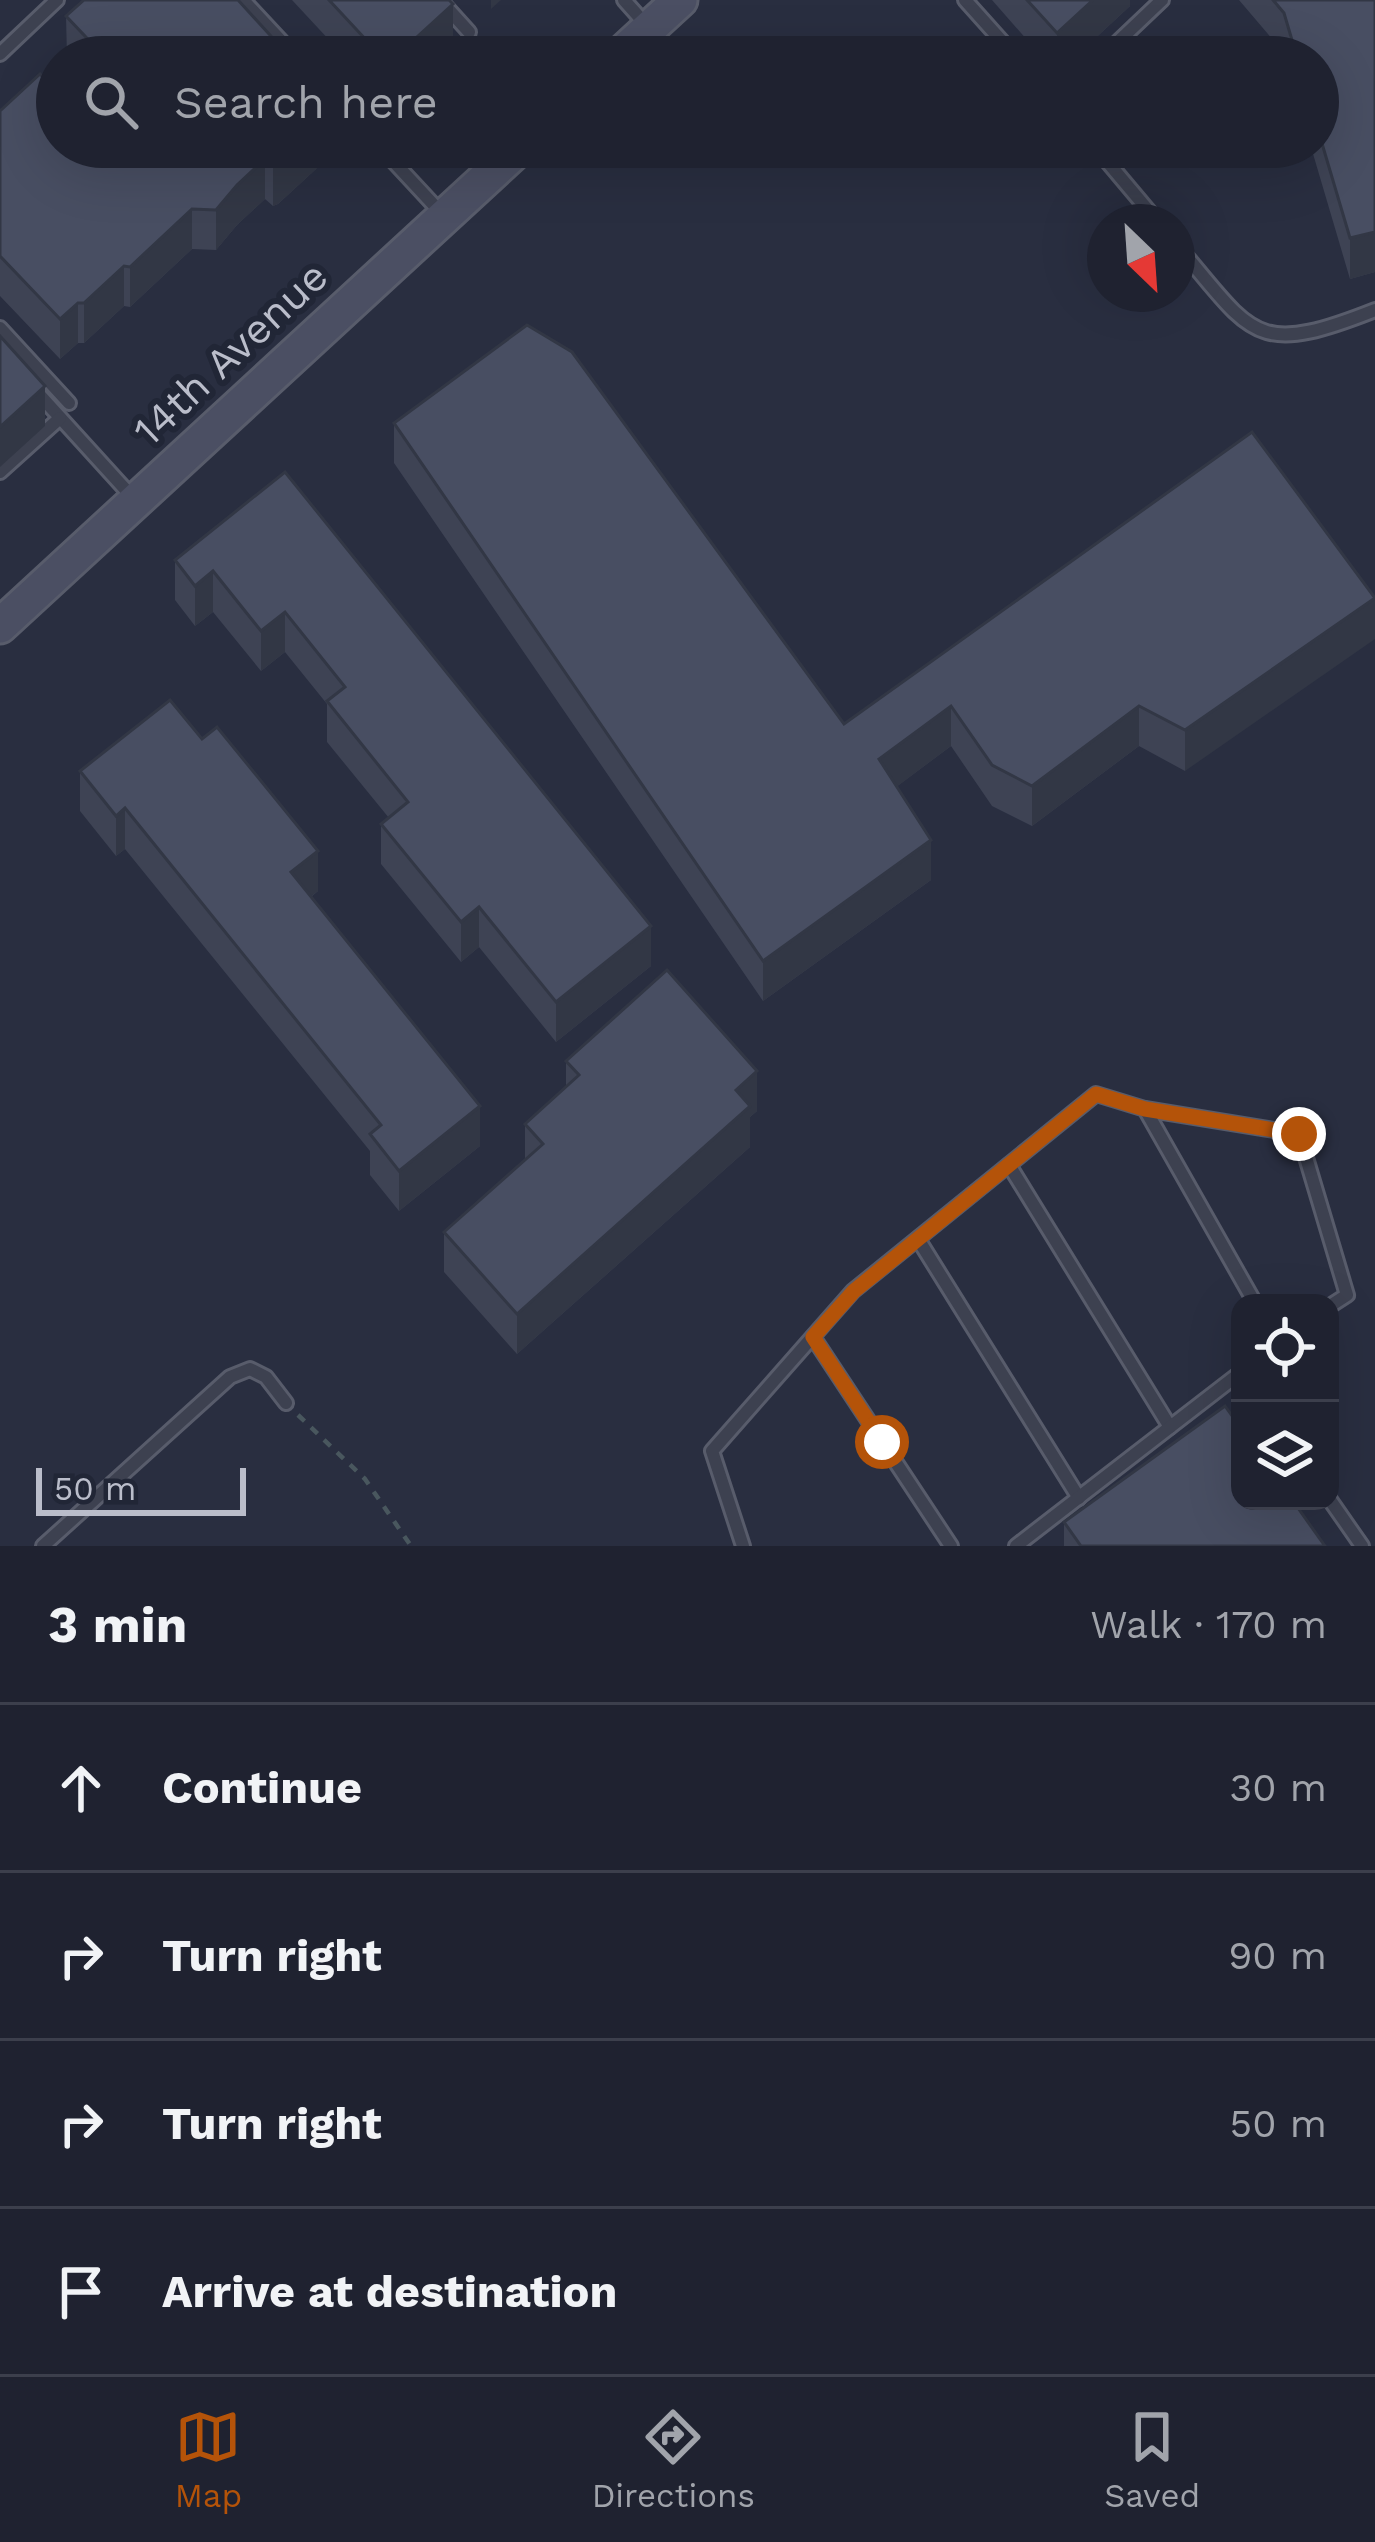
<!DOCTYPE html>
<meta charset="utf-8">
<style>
:root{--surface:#1f2230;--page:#272a38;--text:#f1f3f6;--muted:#a1a4ab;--line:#3c3f4c;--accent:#b45309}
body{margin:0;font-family:"Work Sans",sans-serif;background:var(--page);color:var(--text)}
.controls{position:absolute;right:36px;bottom:36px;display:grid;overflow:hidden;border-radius:24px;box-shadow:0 12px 48px #0002}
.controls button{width:108px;height:108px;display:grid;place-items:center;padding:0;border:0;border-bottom:3px solid var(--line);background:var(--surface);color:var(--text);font:60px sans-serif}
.compass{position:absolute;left:1087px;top:204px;width:108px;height:108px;border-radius:50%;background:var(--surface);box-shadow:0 12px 48px #0002;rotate:155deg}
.scale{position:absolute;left:36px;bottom:30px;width:210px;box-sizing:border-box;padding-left:12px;border:6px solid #babdca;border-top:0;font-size:33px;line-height:42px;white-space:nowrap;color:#babdca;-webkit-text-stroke:9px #212636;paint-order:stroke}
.stop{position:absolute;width:36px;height:36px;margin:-27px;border:9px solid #b45309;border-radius:50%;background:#fff}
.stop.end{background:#b45309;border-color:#fff;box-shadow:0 3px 12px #0008}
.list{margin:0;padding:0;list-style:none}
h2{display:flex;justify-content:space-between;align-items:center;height:156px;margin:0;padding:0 48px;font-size:51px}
h2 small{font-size:39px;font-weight:400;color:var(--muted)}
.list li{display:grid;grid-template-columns:78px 1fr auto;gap:36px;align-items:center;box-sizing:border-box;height:168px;padding:0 48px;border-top:3px solid var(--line)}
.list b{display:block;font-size:45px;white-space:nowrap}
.list em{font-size:39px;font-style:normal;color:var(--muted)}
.icon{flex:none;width:66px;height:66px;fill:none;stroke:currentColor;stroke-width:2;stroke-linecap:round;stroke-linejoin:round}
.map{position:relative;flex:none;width:1375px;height:1546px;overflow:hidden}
.search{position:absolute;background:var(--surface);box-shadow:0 12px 48px #0002;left:36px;right:36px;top:36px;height:132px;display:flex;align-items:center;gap:30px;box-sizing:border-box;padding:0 42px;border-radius:66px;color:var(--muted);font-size:45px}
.sheet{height:828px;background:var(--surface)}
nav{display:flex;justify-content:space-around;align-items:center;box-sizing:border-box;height:168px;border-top:3px solid var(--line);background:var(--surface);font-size:33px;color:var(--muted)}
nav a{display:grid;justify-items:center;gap:6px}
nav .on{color:var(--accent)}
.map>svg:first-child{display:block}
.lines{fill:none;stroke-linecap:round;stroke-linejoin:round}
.lane-casing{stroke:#585c6b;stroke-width:18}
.secondary-casing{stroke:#585c6b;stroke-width:39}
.path{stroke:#49575e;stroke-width:4.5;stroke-dasharray:9 9;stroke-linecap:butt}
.lane{stroke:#3d4150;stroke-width:12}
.secondary{stroke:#4b4f63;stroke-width:33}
.wall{fill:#3e4354}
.shaded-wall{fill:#323745}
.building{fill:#484e62;stroke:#323745;stroke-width:3}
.route{stroke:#b45309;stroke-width:15}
.labels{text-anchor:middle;stroke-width:12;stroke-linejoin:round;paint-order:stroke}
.street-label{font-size:42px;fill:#babdca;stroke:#212636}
</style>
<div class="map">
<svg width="1375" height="1546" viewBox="0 0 1375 1546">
<rect width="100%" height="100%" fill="#292e40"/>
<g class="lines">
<defs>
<g id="lane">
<path d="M243,0L296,57"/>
<path d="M440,0L469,32"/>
<path d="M624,0L648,27"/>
<path d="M965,0L1016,57"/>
<path d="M0,54L57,0"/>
<path d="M1102,57L1162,0"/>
<path d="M380,147L444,216"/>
<path d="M1095,147L1158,222"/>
<path d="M1177,245C1253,335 1254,358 1375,310"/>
<path d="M0,328L69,403"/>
<path d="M36,391L135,500"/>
<path d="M0,472L60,418"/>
<path d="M1145,1109L1299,1134L1347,1295L1330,1306"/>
<path d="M1009,1165L1170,1427"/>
<path d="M918,1239L1079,1498"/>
<path d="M813,1337L951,1546"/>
<path d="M1330,1500L1362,1546"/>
<path d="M43,1546L230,1377L250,1369L266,1377L286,1403"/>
<path d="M743,1546L712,1451L853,1291L1096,1094L1145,1109L1255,1303"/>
<path d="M1016,1546L1240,1373"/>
</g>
<g id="secondary">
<path d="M618,57L680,0"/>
<path d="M0,626L520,147"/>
</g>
</defs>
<use href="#lane" class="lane-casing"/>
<use href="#secondary" class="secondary-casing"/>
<path class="path" d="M298,1415L365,1479L411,1546"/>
<use href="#lane" class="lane"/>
<use href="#secondary" class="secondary"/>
</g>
<g class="wall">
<path d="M292,0H449L453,44L439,57H345Z"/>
<path d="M992,0H1130V6L1075,57H1042Z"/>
<path d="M1239,0H1375V272L1350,279L1311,147H1318V57H1285L1284,53Z"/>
<path d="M66,16L290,57H67Z"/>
<path d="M0,111L57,147H331L316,169L278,204L273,206L265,199L237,225L216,250L192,249L130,307L124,306L84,343H78L60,359L0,296Z"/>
<path d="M394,423L844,724L1252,432L1185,771L1139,746L1032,826L992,806L951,746L896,787L931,880L763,1001L394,463Z"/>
<path d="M285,472L651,966L556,1042L479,947L461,962L381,864V824L389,818L327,742V704L285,652L261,671L213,612L195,626L175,600V560Z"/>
<path d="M80,771L318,891L311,897L480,1146L399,1211L370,1175V1151L125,849L116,856L80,811Z"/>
<path d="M566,1061L757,1111L750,1117V1147L517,1354L444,1272V1232L525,1160V1124L566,1087Z"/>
<path d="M1064,1522L1325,1546H1064Z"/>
</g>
<g class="shaded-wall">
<path d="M491,0H501L491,9Z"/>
<path d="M1093,0H1130V6L1075,57H1057V33Z"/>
<path d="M453,4V44L439,57H395Z"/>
<path d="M296,147H331L316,169L278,204L273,206V166Z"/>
<path d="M265,159V199L237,225L216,250V210L237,185Z"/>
<path d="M192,209V249L130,307V267Z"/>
<path d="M1375,232V272L1350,279V238Z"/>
<path d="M124,266V306L84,343V303Z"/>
<path d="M78,303V343L60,359V319Z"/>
<path d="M45,386V426L0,467V427Z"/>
<path d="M213,571V612L195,626V586Z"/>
<path d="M1375,598V639L1185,771V730Z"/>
<path d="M285,612V652L261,671V631Z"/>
<path d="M951,706V746L879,800V759Z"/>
<path d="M1139,706V746L1032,826V786Z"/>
<path d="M125,808V849L116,856V816Z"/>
<path d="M931,840V880L763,1001V961Z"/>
<path d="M318,851V891L291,912V872Z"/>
<path d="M479,907V947L461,962V922Z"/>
<path d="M651,926V966L556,1042V1002Z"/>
<path d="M757,1071V1111L750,1117V1147L517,1354V1314L736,1090Z"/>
<path d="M480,1106V1146L399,1211V1171Z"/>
</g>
<g class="building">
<path d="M84,0H238L290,57H97L101,53L66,16Z"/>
<path d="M329,0H449L453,4L395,57H382Z"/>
<path d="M1027,0H1093L1057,33Z"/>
<path d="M1273,0H1375V232L1350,238L1318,130V57H1297L1284,13Z"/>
<path d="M40,74L57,92V147H296L278,164L273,166L265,159L237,185L216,210L192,209L130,267L124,266L84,303H78L60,319L0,256V111Z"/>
<path d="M527,325L572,352L844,724L1252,432L1375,598L1185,730L1139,706L1032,786L992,765L951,706L879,759L931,840L763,961L394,423Z"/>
<path d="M0,336L45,386L0,427Z"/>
<path d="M285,472L651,926L556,1002L479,907L461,922L381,824L408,802L327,701L345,687L285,612L261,631L213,571L195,586L175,560Z"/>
<path d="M170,700L202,739L217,727L318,851L291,872L480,1106L399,1171L370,1134L381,1125L125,808L116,816L80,771Z"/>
<path d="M667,970L757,1071L736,1090L750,1106L517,1314L444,1232L543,1144L525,1124L579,1075L566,1061Z"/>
<path d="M1225,1406L1240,1427V1501H1293L1325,1546H1081L1064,1522Z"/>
</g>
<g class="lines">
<path class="route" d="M882,1442L813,1337L854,1291L1096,1094L1145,1109L1299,1134"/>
</g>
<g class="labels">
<g class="street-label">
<text transform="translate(230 353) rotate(-43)" y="15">14th Avenue</text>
</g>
</g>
</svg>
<div class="controls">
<button><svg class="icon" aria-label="locate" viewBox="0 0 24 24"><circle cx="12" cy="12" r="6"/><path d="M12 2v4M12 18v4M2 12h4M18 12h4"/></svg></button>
<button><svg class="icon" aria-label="layers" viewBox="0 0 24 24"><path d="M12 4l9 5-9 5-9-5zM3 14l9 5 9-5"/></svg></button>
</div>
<svg class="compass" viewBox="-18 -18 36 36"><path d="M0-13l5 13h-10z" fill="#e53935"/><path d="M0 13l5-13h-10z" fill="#a1a4ab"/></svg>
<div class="scale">50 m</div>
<div class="stop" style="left:882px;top:1442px"></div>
<div class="stop end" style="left:1299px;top:1134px"></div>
<div class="search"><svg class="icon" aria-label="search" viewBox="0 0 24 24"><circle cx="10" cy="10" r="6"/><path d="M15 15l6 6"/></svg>Search here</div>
</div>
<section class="sheet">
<h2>3 min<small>Walk · 170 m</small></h2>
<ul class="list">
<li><svg class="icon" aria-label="ahead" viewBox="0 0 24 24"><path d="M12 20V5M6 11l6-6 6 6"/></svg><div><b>Continue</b></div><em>30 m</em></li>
<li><svg class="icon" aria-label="right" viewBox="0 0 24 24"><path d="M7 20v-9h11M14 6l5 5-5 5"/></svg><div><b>Turn right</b></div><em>90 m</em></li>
<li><svg class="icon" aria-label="right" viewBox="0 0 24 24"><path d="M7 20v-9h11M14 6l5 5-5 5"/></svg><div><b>Turn right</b></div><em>50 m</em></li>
<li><svg class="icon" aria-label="arrive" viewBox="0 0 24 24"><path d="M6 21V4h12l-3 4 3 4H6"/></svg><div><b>Arrive at destination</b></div></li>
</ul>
</section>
<nav>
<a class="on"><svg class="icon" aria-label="map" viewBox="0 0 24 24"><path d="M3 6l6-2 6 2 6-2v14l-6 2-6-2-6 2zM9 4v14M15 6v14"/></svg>Map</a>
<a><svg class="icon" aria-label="directions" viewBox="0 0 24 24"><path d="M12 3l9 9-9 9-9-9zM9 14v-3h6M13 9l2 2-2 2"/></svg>Directions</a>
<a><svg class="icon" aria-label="saved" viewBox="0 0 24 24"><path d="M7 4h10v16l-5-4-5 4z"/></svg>Saved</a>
</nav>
